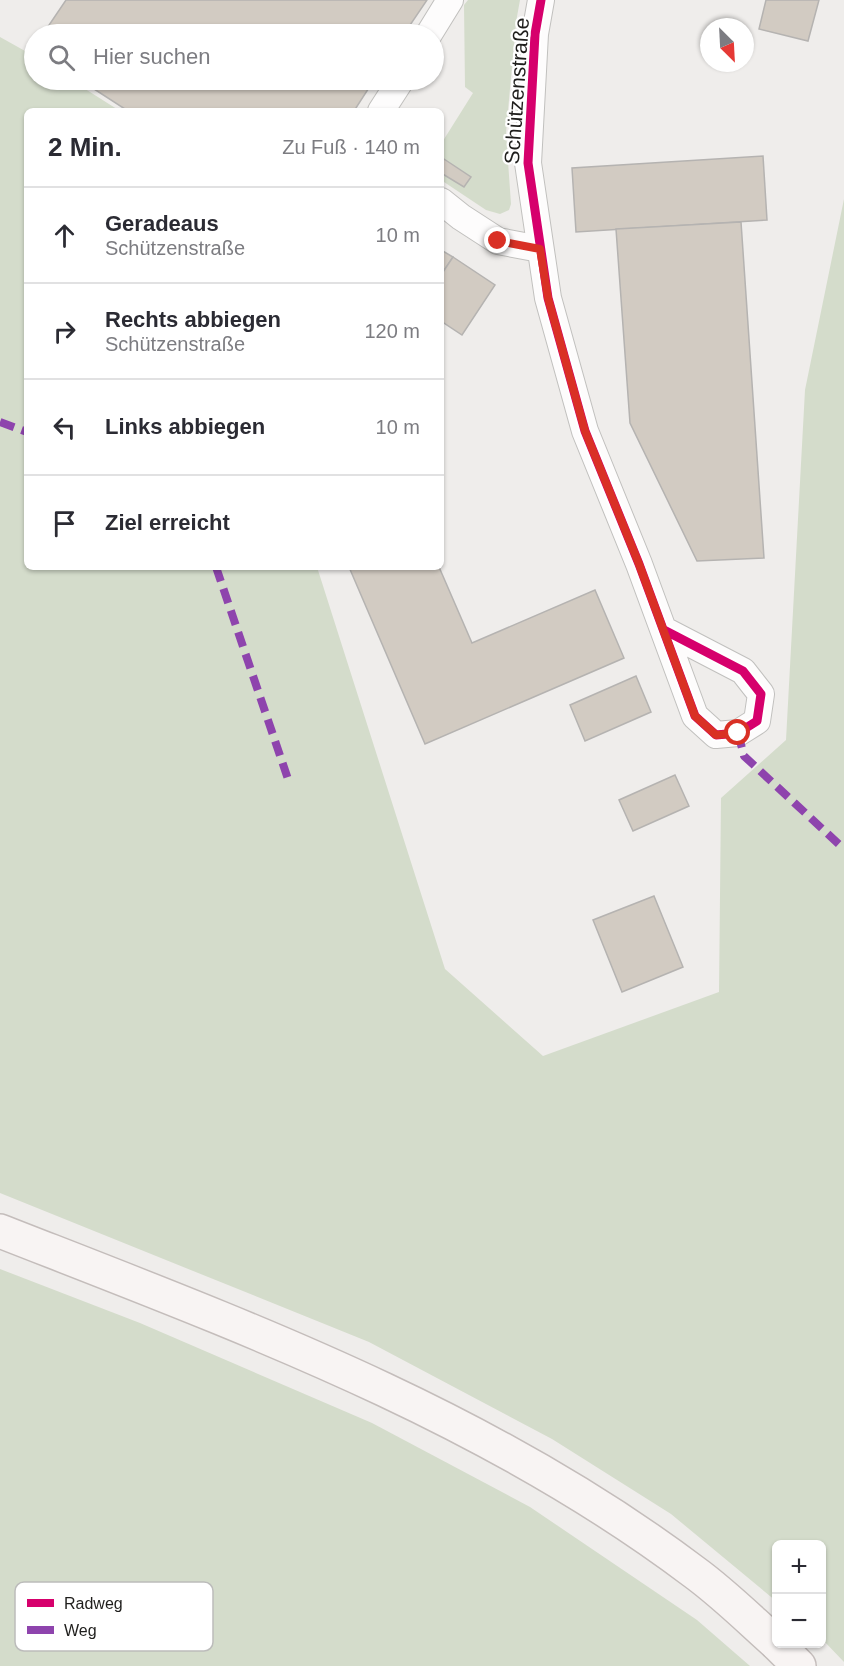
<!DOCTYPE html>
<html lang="de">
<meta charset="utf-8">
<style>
:root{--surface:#fff;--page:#f2f2f3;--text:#2b2b33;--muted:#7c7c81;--line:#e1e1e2}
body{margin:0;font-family:Arial,sans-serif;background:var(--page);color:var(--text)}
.controls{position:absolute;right:18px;bottom:18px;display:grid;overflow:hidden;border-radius:9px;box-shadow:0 2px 4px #0004}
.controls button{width:54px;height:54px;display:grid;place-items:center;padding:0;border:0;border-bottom:2px solid var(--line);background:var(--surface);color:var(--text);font:30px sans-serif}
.compass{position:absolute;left:700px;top:18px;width:54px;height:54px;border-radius:50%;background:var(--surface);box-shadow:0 2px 4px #0004;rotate:156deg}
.stop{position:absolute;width:18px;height:18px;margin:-14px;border:4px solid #d93025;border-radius:50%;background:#fff}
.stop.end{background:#d93025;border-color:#fff;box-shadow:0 2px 6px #0008}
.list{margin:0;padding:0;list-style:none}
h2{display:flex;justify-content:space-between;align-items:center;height:78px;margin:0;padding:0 24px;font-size:26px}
h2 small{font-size:20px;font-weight:400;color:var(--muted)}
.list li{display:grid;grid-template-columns:39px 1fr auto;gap:18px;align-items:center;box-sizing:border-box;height:96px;padding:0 24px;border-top:2px solid var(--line)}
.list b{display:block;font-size:22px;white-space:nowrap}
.list p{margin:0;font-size:20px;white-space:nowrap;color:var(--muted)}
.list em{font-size:20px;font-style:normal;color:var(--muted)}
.icon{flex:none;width:33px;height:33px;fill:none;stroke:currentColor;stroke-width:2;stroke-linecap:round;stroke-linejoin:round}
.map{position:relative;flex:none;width:844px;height:1666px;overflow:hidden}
.search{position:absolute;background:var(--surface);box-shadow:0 2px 4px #0004;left:24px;top:24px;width:420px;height:66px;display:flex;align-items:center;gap:15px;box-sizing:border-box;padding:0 21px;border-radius:33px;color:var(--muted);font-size:22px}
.panel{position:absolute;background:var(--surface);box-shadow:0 2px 4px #0004;left:24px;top:108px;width:420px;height:462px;border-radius:9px}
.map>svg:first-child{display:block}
.green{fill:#d4dccb}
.building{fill:#d2cbc2;stroke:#b5b3b1;stroke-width:1.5}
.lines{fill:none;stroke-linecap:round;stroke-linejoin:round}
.minor-casing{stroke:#c1c0be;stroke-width:28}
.major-casing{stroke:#c4bdbb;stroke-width:36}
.minor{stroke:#fdfcfc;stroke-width:26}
.major{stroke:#f8f4f3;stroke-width:33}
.quiet{stroke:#8e44ad;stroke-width:8;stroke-dasharray:15 8;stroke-linecap:butt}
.cycleway-casing{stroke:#fff;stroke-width:13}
.cycleway{stroke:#d6006c;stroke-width:9}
.route{stroke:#d93025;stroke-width:8}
.labels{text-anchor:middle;stroke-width:4.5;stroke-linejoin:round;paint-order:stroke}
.street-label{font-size:21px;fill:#1f1e1c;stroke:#fff}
.key{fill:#fff;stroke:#bcbcbb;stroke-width:1.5}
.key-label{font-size:16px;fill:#1f1e1c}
</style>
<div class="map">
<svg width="844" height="1666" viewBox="0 0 844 1666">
<rect width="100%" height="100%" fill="#efedeb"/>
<g class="green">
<path d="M468,0H520L516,22L506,133L511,204L509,210L500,214L486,210L441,180V144L473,93L465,87L464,5Z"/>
<path d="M0,37L34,56V80H71L120,111H27V567H317L445,969L543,1056L719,992L721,798L786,740L805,390L844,199V1662L822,1639V1544H776V1601L671,1514L552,1439L369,1342L0,1193Z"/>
<path d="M0,1269L140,1323L372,1423L530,1507L697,1620L750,1666H0Z"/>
</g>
<g class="building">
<path d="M66,0H427L404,34H43Z"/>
<path d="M766,0H819L808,41L759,29Z"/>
<path d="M80,80H374L354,111H128Z"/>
<path d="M763,156L767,220L576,232L572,168Z"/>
<path d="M444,159L471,177L464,187L441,173V164Z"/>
<path d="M741,222L764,558L697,561L630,423L616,229Z"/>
<path d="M441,250L453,257L441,275Z"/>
<path d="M453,257L495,285L462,335L441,321V275Z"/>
<path d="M349,567H439L472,643L595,590L624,658L425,744Z"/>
<path d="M636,676L651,712L585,741L570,705Z"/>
<path d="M675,775L689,806L633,831L619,800Z"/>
<path d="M654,896L683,967L622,992L593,920Z"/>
</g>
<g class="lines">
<defs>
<g id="minor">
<path d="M541,0L535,34L528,163L548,298L585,431L639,564L695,716L716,735L738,733L757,721L761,694L743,671L664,630"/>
<path d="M429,34L450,0"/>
<path d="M381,111L401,80"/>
<path d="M441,201L461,217L498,241L540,249"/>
</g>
<g id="major">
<path d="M0,1231C240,1325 486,1415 694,1572C723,1593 749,1619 776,1643"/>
<path d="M777,1644L799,1666"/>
</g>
</defs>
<use href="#minor" class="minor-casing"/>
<use href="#major" class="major-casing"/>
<use href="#minor" class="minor"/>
<use href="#major" class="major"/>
<g class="quiet">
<path d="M0,422L27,432"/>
<path d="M216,567L288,779"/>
<path d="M738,733L744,756L844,849"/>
</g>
<defs>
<path id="cycleway" d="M541,0L535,34L528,163L548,298L585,431L639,564L695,716L716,735L738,733L757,721L761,694L743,671L664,630"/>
</defs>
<use href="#cycleway" class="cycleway-casing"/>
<use href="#cycleway" class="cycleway"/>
</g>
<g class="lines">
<path class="route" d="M498,241L540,249L548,298L585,431L639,564L695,716L716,735L738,733"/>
</g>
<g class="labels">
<g class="street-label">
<text transform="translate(517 91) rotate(-86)" y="7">Schützenstraße</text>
</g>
</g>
<rect x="15" y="1582" width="198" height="69" rx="9" class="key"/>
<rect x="27" y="1599" width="27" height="8" fill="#d6006c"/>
<rect x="27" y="1626" width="27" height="8" fill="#8e44ad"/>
<g class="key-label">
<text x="64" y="1609">Radweg</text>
<text x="64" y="1636">Weg</text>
</g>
</svg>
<div class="controls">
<button>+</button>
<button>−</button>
</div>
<svg class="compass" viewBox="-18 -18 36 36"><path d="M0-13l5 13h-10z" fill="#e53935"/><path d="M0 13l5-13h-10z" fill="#7c7c81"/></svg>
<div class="stop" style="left:738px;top:733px"></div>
<div class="stop end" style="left:498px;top:241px"></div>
<div class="search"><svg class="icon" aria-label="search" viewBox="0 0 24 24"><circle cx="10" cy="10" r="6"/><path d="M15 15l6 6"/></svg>Hier suchen</div>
<section class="panel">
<h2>2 Min.<small>Zu Fuß · 140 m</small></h2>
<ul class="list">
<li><svg class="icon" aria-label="ahead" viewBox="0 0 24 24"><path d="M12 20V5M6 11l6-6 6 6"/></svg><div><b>Geradeaus</b><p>Schützenstraße</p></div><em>10 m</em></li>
<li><svg class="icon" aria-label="right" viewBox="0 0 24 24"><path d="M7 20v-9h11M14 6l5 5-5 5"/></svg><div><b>Rechts abbiegen</b><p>Schützenstraße</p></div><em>120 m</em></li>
<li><svg class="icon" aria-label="left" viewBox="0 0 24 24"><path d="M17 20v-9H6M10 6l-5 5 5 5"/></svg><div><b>Links abbiegen</b></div><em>10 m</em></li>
<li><svg class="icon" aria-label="arrive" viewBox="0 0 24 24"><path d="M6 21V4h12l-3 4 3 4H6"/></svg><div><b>Ziel erreicht</b></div></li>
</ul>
</section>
</div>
